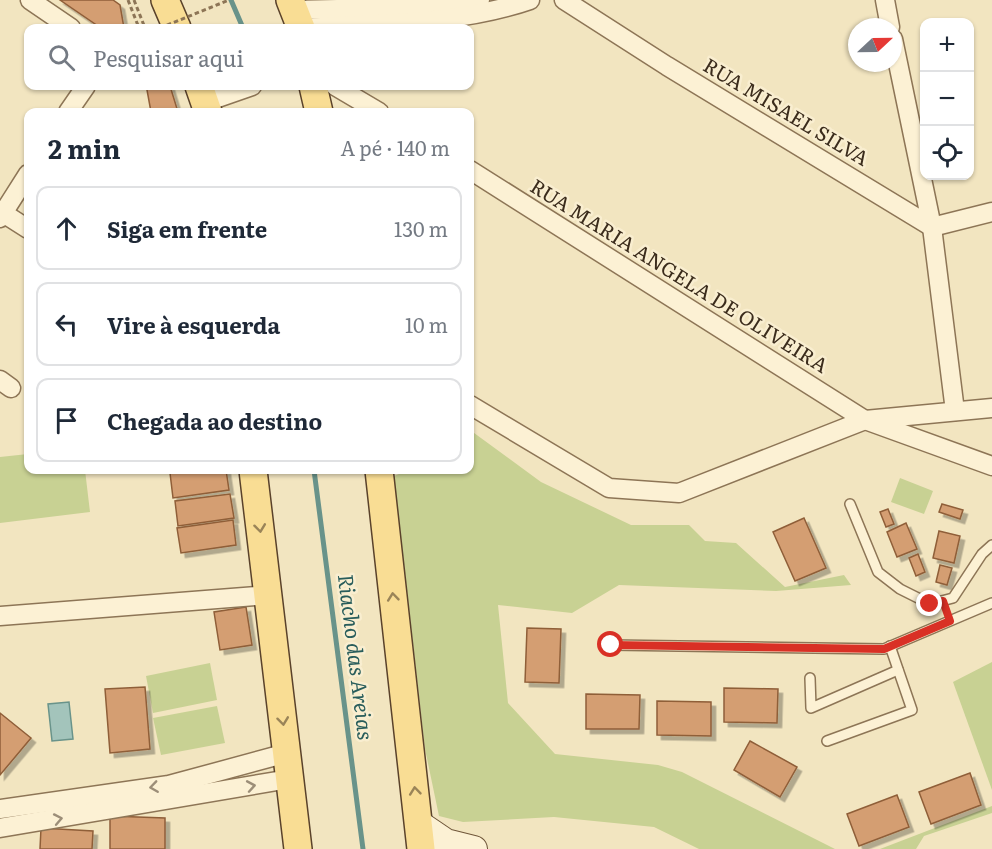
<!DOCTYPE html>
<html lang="pt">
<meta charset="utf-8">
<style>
:root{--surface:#fff;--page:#f6f6f7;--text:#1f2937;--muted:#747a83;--line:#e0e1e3}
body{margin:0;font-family:Literata,serif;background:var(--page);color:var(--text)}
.controls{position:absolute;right:18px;top:18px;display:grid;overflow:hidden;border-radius:12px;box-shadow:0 2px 4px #0004}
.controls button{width:54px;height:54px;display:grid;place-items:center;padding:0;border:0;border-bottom:2px solid var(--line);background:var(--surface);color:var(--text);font:30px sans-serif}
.compass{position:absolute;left:848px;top:18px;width:54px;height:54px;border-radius:50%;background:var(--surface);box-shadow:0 2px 4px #0004;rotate:68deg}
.stop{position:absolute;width:18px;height:18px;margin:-14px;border:4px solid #d93025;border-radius:50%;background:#fff}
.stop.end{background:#d93025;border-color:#fff;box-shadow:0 2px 6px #0008}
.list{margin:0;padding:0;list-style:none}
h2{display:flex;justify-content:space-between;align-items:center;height:78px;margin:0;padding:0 24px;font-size:26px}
h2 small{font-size:20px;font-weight:400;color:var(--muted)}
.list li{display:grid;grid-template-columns:39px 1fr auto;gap:18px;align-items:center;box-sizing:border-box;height:84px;margin:0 12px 12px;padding:0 12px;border:2px solid var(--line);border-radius:12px}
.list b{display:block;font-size:22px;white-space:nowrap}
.list em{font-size:20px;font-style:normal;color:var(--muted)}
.icon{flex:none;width:33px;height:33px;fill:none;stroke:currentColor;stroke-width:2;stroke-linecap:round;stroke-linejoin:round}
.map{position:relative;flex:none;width:992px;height:849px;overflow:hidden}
.search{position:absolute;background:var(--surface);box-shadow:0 2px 4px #0004;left:24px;top:24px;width:450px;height:66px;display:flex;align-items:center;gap:15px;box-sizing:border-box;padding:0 21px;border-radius:12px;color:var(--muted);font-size:22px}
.panel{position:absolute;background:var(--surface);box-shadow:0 2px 4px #0004;left:24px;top:108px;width:450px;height:366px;border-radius:12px}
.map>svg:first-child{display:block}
.green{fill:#c8d193}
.water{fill:#a3c4bb;stroke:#69938a;stroke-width:1.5}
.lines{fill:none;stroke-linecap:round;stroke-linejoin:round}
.stream{stroke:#69938a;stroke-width:5}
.building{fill:#d49e72;stroke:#8f5e39;stroke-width:1.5;filter:url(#shadow)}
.lane-casing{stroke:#8d7556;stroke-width:12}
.street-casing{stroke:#8d7556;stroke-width:21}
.secondary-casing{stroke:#6f5639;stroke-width:28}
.primary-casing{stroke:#5a422b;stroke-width:30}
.path{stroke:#8d7556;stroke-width:3;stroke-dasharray:4.5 3;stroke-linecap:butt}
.lane{stroke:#fcf1d4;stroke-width:9}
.street{stroke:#fcf1d4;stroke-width:18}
.secondary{stroke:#fcf1d4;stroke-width:26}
.primary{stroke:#f9dd94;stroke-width:27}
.path-bridge{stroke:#8d7556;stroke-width:3;stroke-dasharray:4.5 3;stroke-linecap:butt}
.oneway{stroke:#9a8458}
.oneway2{stroke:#9c8e78}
.route{stroke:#d93025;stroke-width:8}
.labels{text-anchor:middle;stroke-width:5;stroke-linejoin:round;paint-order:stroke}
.street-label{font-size:20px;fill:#3b2c1c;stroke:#f9eed0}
.water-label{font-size:21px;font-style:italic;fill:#295d5b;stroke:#f9eed0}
</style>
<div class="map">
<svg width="992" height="849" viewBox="0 0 992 849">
<defs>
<filter id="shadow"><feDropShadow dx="4.5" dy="4.5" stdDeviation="0" flood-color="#0004"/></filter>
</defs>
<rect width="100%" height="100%" fill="#f2e5c0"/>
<g class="green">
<path d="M470,430L541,482L631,525H689L705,541L736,543L785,587L844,575L851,585L776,591L619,585L572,613L498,605L508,703L555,754L658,765L682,772L835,849H699L654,827L554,817L463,822L439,816L425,749L394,476L409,470H470Z"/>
<path d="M28,454V470H85L90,512L0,523V457Z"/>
<path d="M900,478L933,491L924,514L891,502Z"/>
<path d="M992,662V790L953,682Z"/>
<path d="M210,663L217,700L153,713L146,676Z"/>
<path d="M217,706L225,743L161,755L153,718Z"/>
<path d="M992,806V813L924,836L916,849H880Z"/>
</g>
<path class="water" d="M69,702L73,739L52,741L48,704Z"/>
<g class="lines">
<g class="stream">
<path d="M231,0L243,28"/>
<path d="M314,470L363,849"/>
</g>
</g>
<g class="building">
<path d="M60,0H113L120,5L124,28H101Z"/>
<path d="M151,86H170L178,112H151L147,90Z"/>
<path d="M196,470H226L229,490L173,498L170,473Z"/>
<path d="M230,494L234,518L178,526L175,501Z"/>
<path d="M942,504L963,510L960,519L939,512Z"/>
<path d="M888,509L894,524L886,527L880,512Z"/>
<path d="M804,518L826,568L795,581L773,532Z"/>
<path d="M233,520L236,545L181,553L177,528Z"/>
<path d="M906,523L917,549L897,557L887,532Z"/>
<path d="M939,531L960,536L954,563L933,558Z"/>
<path d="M918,554L925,572L916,576L909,558Z"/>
<path d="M940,565L952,568L947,585L936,582Z"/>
<path d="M246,607L252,645L220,650L214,612Z"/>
<path d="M527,628L561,629L559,683L525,682Z"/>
<path d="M145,687L150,749L110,753L105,689Z"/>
<path d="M724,688L778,689L777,723L724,722Z"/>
<path d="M586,694L640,695L639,729H586Z"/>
<path d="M657,701L711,702V736L657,735Z"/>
<path d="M0,713L31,738L0,775Z"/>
<path d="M750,741L797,767L780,797L734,770Z"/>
<path d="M970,773L981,805L931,824L919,792Z"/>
<path d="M897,795L909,827L859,846L847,814Z"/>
<path d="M110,816L165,818V849H110Z"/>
<path d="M41,828L93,831L92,849H40Z"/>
</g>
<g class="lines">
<defs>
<g id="lane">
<path d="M850,504L878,572L900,589L930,604L953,598L982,554L992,545"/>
<path d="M611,645L884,649L992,603"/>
<path d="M810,678L811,708L898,670"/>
<path d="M827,741L912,710L890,646"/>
</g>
<g id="street">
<path d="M30,0L71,28"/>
<path d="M564,0L667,66L932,227L992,212"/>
<path d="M885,0L890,27"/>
<path d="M294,10L423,7L480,0"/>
<path d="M301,28C377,23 458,25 530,0"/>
<path d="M893,39L932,227L955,411"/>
<path d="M335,86L379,112"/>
<path d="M206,102L252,86"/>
<path d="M68,112L86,86"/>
<path d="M470,170L865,420L992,466"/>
<path d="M0,211L28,229"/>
<path d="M0,218L28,174"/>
<path d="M0,380L11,388"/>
<path d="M470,405L609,488L679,493L865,420L992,408"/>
<path d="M0,616L269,595"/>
<path d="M0,809L169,785L287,753"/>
<path d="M0,828L289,779"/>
</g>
<path id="secondary" d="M418,823L446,842L474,849"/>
<g id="primary">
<path d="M165,0L177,28"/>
<path d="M290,0L301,28"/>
<path d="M199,86L208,112"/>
<path d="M313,86L319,112"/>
<path d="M253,470L298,849"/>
<path d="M379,470L421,849"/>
</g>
</defs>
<use href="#lane" class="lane-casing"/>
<use href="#street" class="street-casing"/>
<use href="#secondary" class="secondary-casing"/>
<use href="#primary" class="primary-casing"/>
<g class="path">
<path d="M128,0L139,28"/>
<path d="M134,0L145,28"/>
</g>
<use href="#lane" class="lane"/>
<use href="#street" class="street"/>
<use href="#secondary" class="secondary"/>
<use href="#primary" class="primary"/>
<path class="path-bridge" d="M160,28L229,0"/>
</g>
<defs><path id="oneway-chevron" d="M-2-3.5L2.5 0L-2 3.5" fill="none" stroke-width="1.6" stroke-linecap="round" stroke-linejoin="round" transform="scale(1.5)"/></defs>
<g class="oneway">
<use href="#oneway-chevron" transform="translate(260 528) rotate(83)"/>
<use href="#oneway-chevron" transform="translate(393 597) rotate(-96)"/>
<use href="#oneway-chevron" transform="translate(283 721) rotate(83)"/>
<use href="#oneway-chevron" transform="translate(415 791) rotate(-96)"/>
</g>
<g class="oneway2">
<use href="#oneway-chevron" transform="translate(251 786) rotate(-10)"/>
<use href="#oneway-chevron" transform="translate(154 787) rotate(172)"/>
<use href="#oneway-chevron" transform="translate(58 819) rotate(-11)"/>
</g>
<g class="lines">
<path class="route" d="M611,645L884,649L950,621L943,601L930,604"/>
</g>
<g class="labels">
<g class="street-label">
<text transform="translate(786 112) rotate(31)" y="7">RUA MISAEL SILVA</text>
<text transform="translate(679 276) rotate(32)" y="7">RUA MARIA ANGELA DE OLIVEIRA</text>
</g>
<g class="water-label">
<text transform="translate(355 657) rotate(83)" y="7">Riacho das Areias</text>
</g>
</g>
</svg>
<div class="controls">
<button>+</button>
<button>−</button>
<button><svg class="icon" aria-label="locate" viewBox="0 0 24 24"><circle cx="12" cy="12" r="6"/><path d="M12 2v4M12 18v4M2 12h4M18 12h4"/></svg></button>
</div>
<svg class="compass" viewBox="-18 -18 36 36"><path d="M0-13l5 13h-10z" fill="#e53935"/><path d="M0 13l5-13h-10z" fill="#747a83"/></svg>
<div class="stop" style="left:611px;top:645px"></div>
<div class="stop end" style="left:930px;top:604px"></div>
<div class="search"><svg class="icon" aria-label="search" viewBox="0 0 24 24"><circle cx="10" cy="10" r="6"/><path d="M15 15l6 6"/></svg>Pesquisar aqui</div>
<section class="panel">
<h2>2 min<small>A pé · 140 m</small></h2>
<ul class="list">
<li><svg class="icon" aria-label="ahead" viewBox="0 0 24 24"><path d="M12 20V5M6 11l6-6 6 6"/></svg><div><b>Siga em frente</b></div><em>130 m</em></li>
<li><svg class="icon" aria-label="left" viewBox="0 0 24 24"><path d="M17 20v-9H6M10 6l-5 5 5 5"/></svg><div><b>Vire à esquerda</b></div><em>10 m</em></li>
<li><svg class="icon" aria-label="arrive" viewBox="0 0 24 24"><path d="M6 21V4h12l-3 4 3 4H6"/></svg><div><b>Chegada ao destino</b></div></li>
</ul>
</section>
</div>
